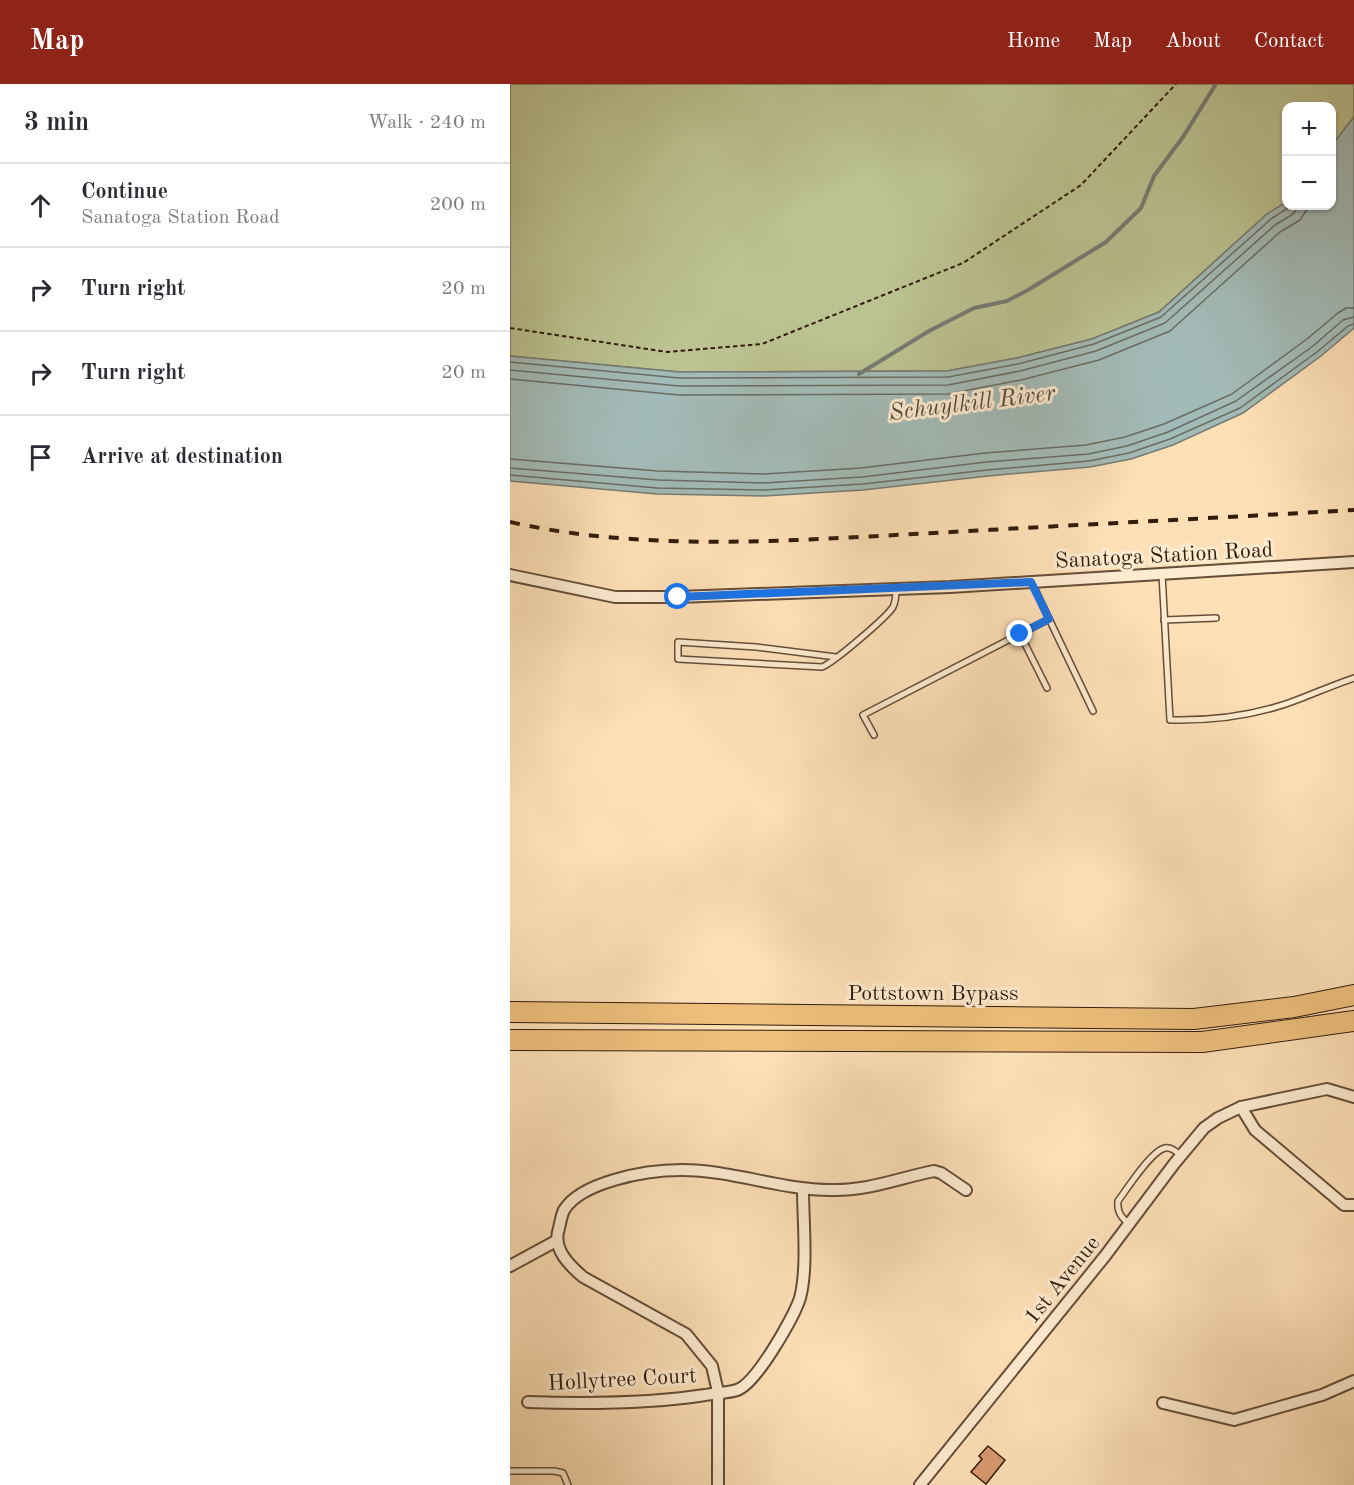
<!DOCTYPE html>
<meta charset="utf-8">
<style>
:root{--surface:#fff;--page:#f7f7f7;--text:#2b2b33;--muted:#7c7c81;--line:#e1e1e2;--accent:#8f2418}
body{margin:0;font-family:"Old Standard TT",serif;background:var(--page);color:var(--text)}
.controls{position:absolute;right:18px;top:18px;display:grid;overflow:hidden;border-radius:12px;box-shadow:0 2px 4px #0004}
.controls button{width:54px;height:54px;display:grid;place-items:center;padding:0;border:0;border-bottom:2px solid var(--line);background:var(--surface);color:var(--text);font:30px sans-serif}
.stop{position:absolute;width:18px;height:18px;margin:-14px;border:4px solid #1a73e8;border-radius:50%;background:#fff}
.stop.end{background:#1a73e8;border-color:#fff;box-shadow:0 2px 6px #0008}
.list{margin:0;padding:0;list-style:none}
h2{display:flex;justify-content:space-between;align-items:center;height:78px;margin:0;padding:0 24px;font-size:26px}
h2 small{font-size:20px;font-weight:400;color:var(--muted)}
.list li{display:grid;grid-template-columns:39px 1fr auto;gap:18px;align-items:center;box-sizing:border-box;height:84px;padding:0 24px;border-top:2px solid var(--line)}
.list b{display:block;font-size:22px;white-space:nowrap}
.list p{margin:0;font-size:20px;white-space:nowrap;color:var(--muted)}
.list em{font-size:20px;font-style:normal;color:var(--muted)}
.icon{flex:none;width:33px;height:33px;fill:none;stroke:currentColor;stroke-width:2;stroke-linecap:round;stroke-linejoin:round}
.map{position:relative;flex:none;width:844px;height:1401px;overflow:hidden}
header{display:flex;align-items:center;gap:36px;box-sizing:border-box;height:84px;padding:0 30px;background:var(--accent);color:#fff}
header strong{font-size:28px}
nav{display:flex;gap:33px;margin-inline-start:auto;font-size:21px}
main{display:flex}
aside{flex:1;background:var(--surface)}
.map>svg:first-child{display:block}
.green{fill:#bcc392;stroke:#777050;stroke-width:1.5}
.water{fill:#a3bbb8;stroke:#767b74;stroke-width:1.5}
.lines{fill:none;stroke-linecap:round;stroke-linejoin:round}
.shore{stroke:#6a6c62;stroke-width:1.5}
.stream{stroke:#767b74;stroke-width:4}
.building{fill:#db9a71;stroke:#321c0d;stroke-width:1.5}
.lane-casing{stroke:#654d38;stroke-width:8}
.street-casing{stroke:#654d38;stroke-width:14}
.highway-casing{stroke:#321c0d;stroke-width:22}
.path{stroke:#321c0d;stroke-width:2;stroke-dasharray:4.5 3;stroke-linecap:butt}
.lane{stroke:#feebd0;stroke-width:5}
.street{stroke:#feebd0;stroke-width:10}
.highway{stroke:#efc07c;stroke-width:20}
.rail{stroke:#321c0d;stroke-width:4;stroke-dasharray:10 10;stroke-linecap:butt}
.route{stroke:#1a73e8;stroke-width:8}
.labels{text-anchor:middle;stroke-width:6;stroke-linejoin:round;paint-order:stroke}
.street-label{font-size:22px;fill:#321c0d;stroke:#feebd0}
.water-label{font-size:24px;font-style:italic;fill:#544c40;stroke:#feebd0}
</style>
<header>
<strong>Map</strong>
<nav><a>Home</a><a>Map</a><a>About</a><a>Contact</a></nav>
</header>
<main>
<aside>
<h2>3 min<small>Walk · 240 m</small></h2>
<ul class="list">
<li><svg class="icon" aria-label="ahead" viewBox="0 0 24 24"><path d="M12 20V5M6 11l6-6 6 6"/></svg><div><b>Continue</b><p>Sanatoga Station Road</p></div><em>200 m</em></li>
<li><svg class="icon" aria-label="right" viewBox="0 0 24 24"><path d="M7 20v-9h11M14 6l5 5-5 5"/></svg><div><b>Turn right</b></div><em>20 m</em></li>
<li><svg class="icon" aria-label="right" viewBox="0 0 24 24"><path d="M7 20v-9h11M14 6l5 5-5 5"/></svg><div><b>Turn right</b></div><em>20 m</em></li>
<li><svg class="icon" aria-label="arrive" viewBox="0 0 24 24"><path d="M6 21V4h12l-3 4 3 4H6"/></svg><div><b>Arrive at destination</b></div></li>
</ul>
</aside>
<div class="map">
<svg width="844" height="1401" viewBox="0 0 844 1401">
<rect width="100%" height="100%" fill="#fee0b7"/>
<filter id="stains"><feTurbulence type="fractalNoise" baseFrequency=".00333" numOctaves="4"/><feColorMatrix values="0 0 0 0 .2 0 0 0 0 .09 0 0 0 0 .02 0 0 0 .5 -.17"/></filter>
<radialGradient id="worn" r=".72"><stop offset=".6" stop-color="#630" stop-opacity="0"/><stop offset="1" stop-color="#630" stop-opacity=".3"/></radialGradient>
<path class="green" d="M0,0H844V33L822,61V22H776V118L775,120L757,130L649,228L582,255L507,274L437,287L169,288L0,272Z"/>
<path class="water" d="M844,33V244L811,272L733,329L663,361L621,375L580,383L478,392L353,406L254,412L147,410L0,397V272L169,288L437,287L507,274L582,255L649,228L757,130L776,118V122H822V61Z"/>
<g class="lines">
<g class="shore">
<path d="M0,278L169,294L438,293L508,280L584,260L651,233L761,135L781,122"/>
<path d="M0,286L169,302L438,301L510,287L586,267L655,239L765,141L783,130L789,122"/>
<path d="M0,295L169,311L438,310L511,296L589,276L660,247L770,148L790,136L799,122"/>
<path d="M0,375L148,387L254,390L351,384L475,369L576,361L615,353L654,340L722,310L797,255L828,229L836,224H844"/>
<path d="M0,384L148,396L254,399L352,393L476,378L578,370L617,362L658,348L726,317L803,262L833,236L844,233"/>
<path d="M0,391L147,404L254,406L353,400L477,386L579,377L619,369L660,355L730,324L807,268L838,242L844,240"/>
</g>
<path class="stream" d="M349,290L419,247L464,224L497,217L518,206L596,158L631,124L644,92L673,53L706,0"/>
</g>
<path class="building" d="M478,1362L495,1376L476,1400L461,1388L472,1375L469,1372Z"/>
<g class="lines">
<defs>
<g id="lane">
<path d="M652,490L660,636C705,637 750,631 792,614C810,607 826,600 844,594"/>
<path d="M522,499L583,627"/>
<path d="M654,536L706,534"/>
<path d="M510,550L537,604"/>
<path d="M326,573L246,563L168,558V575L312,583C323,579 376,534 383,523C386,517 386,512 386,505"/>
<path d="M364,651L353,631L539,535"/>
<path d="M619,1140C611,1133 607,1128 608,1117C617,1105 641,1067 655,1064C661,1063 667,1068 671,1072"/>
<path d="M0,1387H44L53,1389L58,1401"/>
</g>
<g id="street">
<path d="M0,491L105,513H168L440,503L844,478"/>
<path d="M731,1023L745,1046L834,1121H844"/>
<path d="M0,1182L46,1157"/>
<path d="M18,1318C77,1320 137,1320 195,1311C205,1309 218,1309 227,1306C246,1300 284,1233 290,1214C298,1184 293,1137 293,1105"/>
<path d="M653,1319L724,1336L812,1311L844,1297"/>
<path d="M208,1401V1308L202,1282L176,1250L73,1193C59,1181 44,1166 48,1148C50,1141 51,1132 54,1126C64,1110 87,1101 104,1096C127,1089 148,1086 172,1086C222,1086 271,1106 321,1106C358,1107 389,1094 424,1087L431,1089L456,1106"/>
<path d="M410,1401L595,1172L664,1080L694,1044L708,1034L731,1023L817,1005L844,1013"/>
</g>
<g id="highway">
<path d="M0,928L684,935L784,923L844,911"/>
<path d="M0,956L692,958L844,937"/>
</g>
</defs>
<use href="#lane" class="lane-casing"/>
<use href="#street" class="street-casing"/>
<use href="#highway" class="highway-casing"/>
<path class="path" d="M0,244L157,268L252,260L453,179L571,101L666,0"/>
<use href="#lane" class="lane"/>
<use href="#street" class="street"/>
<use href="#highway" class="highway"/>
<path class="rail" d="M0,438C139,469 283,456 424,449C564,441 704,434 844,426"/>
</g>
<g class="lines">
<path class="route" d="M168,513L521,498L539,535L510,550"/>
</g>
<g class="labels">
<g class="street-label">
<text transform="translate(654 470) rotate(-3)" y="8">Sanatoga Station Road</text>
<text x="423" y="916">Pottstown Bypass</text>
<text transform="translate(551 1195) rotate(-51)" y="8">1st Avenue</text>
<text transform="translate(112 1294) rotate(-3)" y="8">Hollytree Court</text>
</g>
<g class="water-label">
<text transform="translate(462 318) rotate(-7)" y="8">Schuylkill River</text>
</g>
</g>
<rect width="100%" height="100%" filter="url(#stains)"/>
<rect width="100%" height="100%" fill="url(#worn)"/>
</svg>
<div class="controls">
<button>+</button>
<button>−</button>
</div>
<div class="stop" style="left:168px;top:513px"></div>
<div class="stop end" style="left:510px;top:550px"></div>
</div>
</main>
